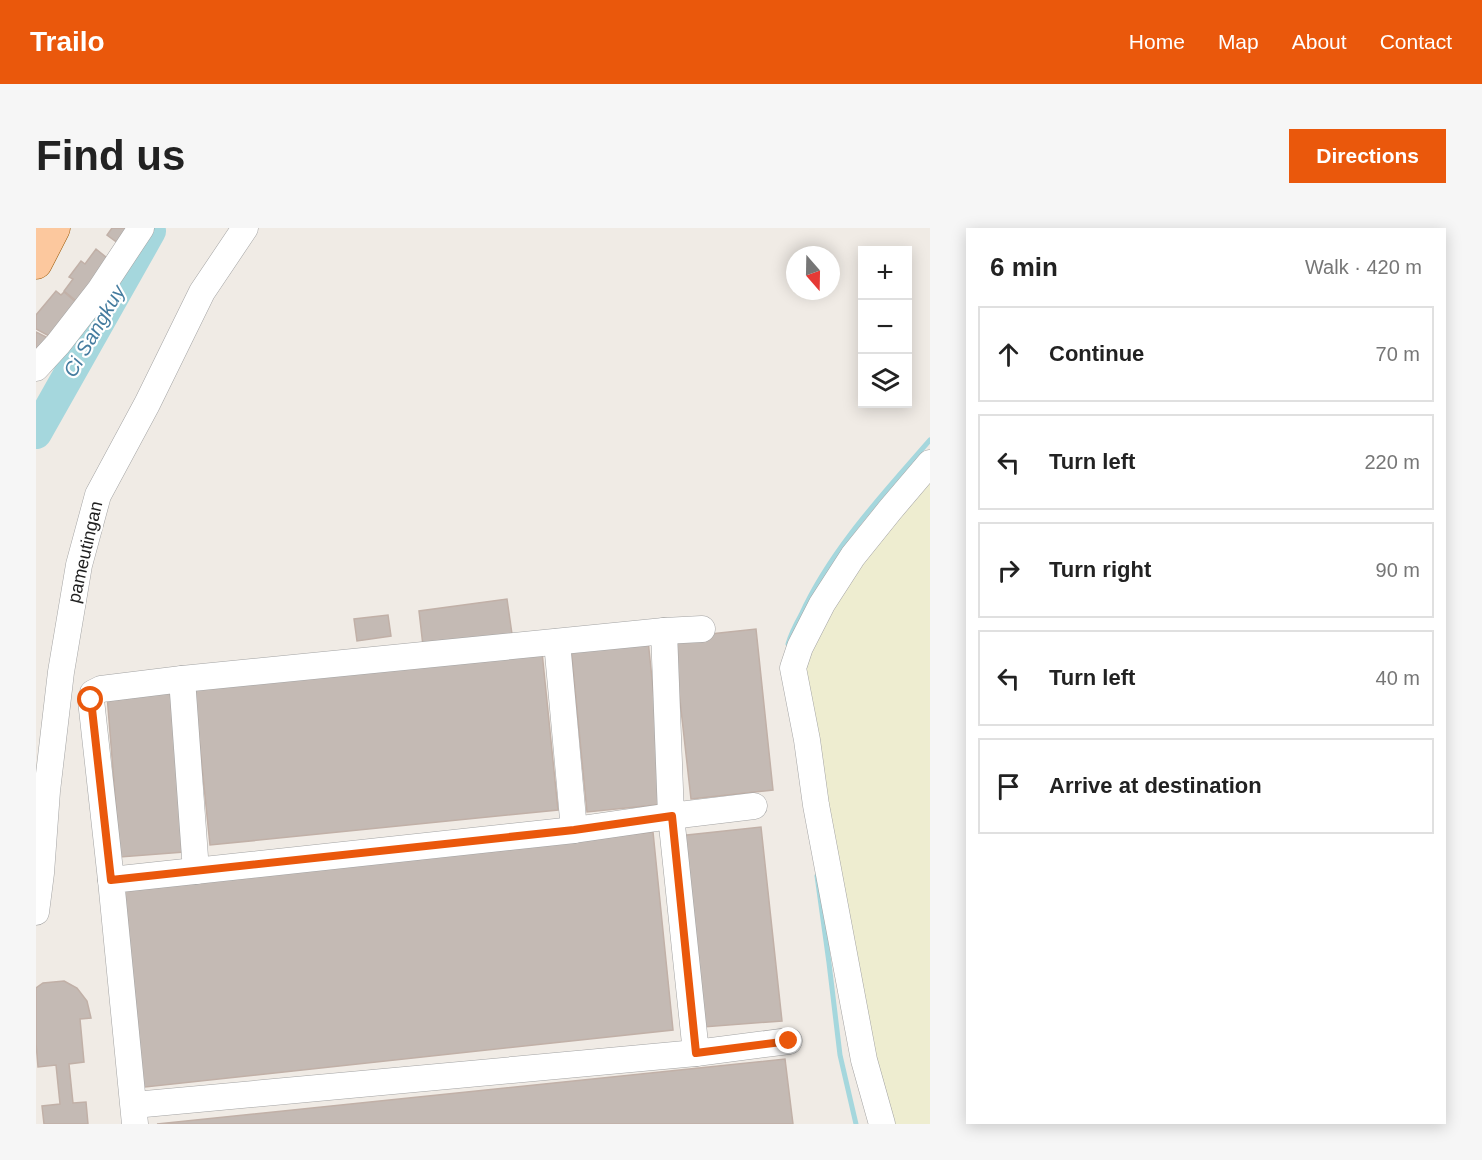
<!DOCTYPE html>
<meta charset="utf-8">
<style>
:root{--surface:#fff;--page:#f6f6f6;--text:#222;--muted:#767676;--line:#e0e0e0;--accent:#ea580c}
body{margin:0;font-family:Arial,sans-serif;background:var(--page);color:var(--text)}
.controls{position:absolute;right:18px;top:18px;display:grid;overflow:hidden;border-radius:0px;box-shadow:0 3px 15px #0003}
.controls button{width:54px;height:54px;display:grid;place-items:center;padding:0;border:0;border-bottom:2px solid var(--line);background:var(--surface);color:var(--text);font:30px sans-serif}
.compass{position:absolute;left:750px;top:18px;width:54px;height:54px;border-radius:50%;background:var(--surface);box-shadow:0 3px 15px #0003;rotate:160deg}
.stop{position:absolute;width:18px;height:18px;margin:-14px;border:4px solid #ea580c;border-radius:50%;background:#fff}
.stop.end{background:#ea580c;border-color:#fff;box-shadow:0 2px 6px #0008}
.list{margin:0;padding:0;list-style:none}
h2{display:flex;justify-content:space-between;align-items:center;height:78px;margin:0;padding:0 24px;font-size:26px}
h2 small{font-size:20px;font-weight:400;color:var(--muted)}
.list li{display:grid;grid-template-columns:39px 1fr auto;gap:18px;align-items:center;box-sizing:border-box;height:96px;margin:0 12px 12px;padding:0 12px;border:2px solid var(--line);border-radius:0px}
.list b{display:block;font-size:22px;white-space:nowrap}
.list em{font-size:20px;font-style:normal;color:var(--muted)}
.icon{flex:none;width:33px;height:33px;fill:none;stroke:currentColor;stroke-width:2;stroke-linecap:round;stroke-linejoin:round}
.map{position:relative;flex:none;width:894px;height:896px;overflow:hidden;border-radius:0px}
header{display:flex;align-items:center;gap:36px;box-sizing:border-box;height:84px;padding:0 30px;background:var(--accent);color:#fff}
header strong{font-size:28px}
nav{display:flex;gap:33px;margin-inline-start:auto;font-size:21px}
.intro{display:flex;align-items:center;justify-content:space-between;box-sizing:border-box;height:144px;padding:0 36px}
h1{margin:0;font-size:42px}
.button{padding:15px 27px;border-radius:0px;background:var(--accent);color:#fff;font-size:21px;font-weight:700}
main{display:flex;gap:36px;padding:0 36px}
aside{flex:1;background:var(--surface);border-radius:0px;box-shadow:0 3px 15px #0003}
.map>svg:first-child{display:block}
.farmland{fill:#eeedd0}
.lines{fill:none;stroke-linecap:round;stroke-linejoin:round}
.stream{stroke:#a5d7dd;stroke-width:5}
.river{stroke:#a5d7dd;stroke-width:32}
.building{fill:#c4bab4;stroke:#c1b0a7;stroke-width:1.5}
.minor-casing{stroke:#a3a3a3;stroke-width:27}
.major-casing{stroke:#950;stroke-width:33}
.minor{stroke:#fff;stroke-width:26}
.major{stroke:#fcc89e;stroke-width:32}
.route{stroke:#ea580c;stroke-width:8}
.labels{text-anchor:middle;stroke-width:4.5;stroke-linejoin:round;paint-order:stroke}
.street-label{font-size:18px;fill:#1f1f1f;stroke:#fff}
.water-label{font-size:20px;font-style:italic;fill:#457c9f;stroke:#fff}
</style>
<header>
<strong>Trailo</strong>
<nav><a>Home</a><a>Map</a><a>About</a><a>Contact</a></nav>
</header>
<div class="intro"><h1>Find us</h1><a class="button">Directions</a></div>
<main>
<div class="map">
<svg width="894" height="896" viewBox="0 0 894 896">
<rect width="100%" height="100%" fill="#f0ebe5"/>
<path class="farmland" d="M894,254V896H859L840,829L792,575L769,441L775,424L797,382L827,335L863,290Z"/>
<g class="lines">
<g class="stream">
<path d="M752,416C755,406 760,396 765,387C795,321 847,266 894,212"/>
<path d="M781,648L793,735L804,827L820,896"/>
</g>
<path class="river" d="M0,205L114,3"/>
</g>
<g class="building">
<path d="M76,0H91L86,18L71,7Z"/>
<path d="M60,21L76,34L44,76L28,63L37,51L33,49L45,33L49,36Z"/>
<path d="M20,63L25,67L28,64L41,75L15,109L0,101V87Z"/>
<path d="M0,104L14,111L0,130Z"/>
<path d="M471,371L476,406L387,418L383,383Z"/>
<path d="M352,387L355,408L321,413L318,391Z"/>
<path d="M720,401L737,562L655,571L637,410Z"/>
<path d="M612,412L629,576L551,584L535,420Z"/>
<path d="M506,424L522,582L174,617L158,460Z"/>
<path d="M134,462L148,624L84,629L71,467Z"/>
<path d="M725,599L746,793L667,799L642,608Z"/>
<path d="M617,604L637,802L100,860L80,660Z"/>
<path d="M28,753L41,760L51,773L55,790L44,791L48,834L33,836L37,875L50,874L52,896H8L6,878L24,876L20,837L2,839L0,815V760L7,755Z"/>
<path d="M749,831L757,896H121Z"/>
</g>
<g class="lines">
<defs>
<g id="minor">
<path d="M0,140L22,116L64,62L105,0"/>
<path d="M628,403L635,588L718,578"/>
<path d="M521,414L538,602"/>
<path d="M146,451L160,643"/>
<path d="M75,652L55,472L57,465L65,461L146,451L628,403L666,401"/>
<path d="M0,684L5,645L11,563L25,444L43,337L62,267L111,176L166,64L209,0"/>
<path d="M98,877L660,825"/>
<path d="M99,896L75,652L538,602L635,588L660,825L753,813"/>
<path d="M846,896L828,832L780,577L771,512L757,440L764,419L786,376L817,328L854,282L894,235"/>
</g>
<path id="major" d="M0,35L18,0"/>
</defs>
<use href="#minor" class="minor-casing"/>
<use href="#major" class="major-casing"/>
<use href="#minor" class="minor"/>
<use href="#major" class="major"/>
</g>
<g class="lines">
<path class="route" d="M55,472L75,652L538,602L636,588L660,825L753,813"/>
</g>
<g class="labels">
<g class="street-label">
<text transform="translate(49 324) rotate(-77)" y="6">pameutingan</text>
</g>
<g class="water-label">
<text transform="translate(58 103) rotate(-60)" y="7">Ci Sangkuy</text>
</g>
</g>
</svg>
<div class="controls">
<button>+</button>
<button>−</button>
<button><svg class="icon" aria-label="layers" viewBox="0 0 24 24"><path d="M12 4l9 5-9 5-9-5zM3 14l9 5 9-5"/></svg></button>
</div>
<svg class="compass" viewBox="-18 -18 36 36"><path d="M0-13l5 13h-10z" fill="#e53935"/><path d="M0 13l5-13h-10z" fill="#767676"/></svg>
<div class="stop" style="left:55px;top:472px"></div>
<div class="stop end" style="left:753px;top:813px"></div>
</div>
<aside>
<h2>6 min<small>Walk · 420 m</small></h2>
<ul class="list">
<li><svg class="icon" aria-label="ahead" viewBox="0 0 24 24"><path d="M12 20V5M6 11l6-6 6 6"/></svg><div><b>Continue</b></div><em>70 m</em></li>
<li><svg class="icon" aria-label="left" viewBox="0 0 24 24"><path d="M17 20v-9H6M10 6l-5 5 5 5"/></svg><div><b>Turn left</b></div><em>220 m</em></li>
<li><svg class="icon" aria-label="right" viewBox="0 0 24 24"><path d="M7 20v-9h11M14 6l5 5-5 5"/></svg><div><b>Turn right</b></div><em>90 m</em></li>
<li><svg class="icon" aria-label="left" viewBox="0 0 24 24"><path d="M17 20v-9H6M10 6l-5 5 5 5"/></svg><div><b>Turn left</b></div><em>40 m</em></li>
<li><svg class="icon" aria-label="arrive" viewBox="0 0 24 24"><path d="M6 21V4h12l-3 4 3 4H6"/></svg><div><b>Arrive at destination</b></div></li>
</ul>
</aside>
</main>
